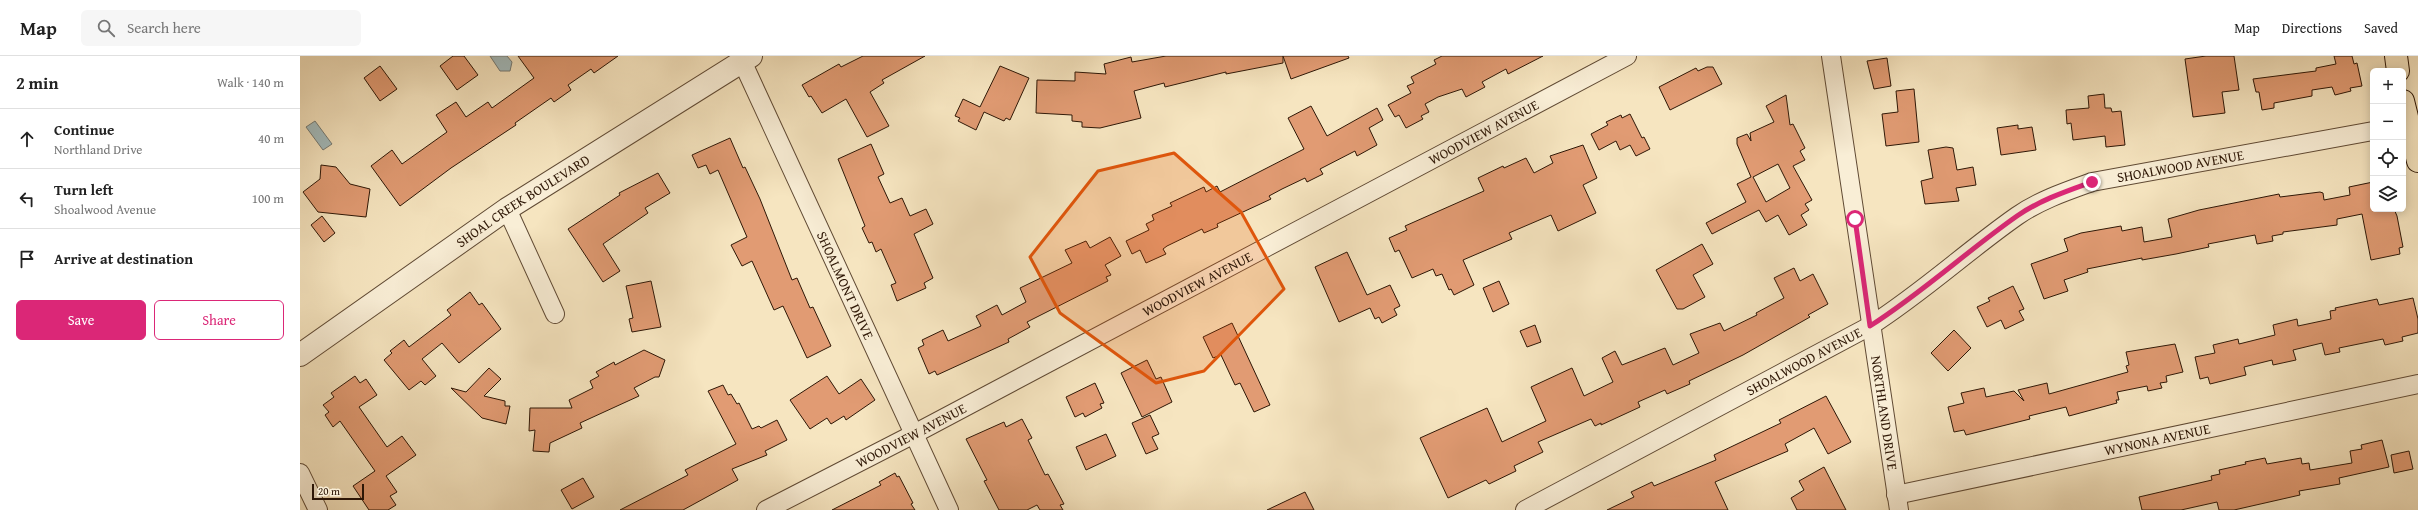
<!DOCTYPE html>
<meta charset="utf-8">
<style>
:root{--surface:#fff;--page:#f6f6f6;--text:#222;--muted:#767676;--line:#e0e0e0;--accent:#db2777}
body{margin:0;font-family:"Gentium Book Plus",serif;background:var(--page);color:var(--text)}
.controls{position:absolute;right:12px;top:12px;display:grid;overflow:hidden;border-radius:6px;box-shadow:0 2px 10px #0003}
.controls button{width:36px;height:36px;display:grid;place-items:center;padding:0;border:0;border-bottom:1px solid var(--line);background:var(--surface);color:var(--text);font:20px sans-serif}
.scale{position:absolute;left:12px;bottom:10px;width:52px;box-sizing:border-box;padding-left:4px;border:2px solid #2e1706;border-top:0;font-size:11px;line-height:14px;white-space:nowrap;color:#2e1706;-webkit-text-stroke:3px #f9eed6;paint-order:stroke}
.stop{position:absolute;width:12px;height:12px;margin:-9px;border:3px solid #db2777;border-radius:50%;background:#fff}
.stop.end{background:#db2777;border-color:#fff;box-shadow:0 1px 4px #0008}
.list{margin:0;padding:0;list-style:none}
h2{display:flex;justify-content:space-between;align-items:center;height:52px;margin:0;padding:0 16px;font-size:17px}
h2 small{font-size:13px;font-weight:400;color:var(--muted)}
.list li{display:grid;grid-template-columns:26px 1fr auto;gap:12px;align-items:center;box-sizing:border-box;height:60px;padding:0 16px;border-top:1px solid var(--line)}
.list b{display:block;font-size:15px;white-space:nowrap}
.list p{margin:0;font-size:13px;white-space:nowrap;color:var(--muted)}
.list em{font-size:13px;font-style:normal;color:var(--muted)}
.actions{display:flex;gap:8px;padding:12px 16px}
.actions a{flex:1;padding:9px 0;border:1px solid var(--accent);border-radius:6px;text-align:center;font-size:14px;color:var(--accent)}
.actions .main{background:var(--accent);color:#fff}
.icon{flex:none;width:22px;height:22px;fill:none;stroke:currentColor;stroke-width:2;stroke-linecap:round;stroke-linejoin:round}
.map{position:relative;flex:none;width:2118px;height:454px;overflow:hidden}
header{display:flex;align-items:center;gap:24px;box-sizing:border-box;height:56px;padding:0 20px;background:var(--surface);border-bottom:1px solid var(--line)}
header strong{font-size:19px}
nav{display:flex;gap:22px;margin-inline-start:auto;font-size:14px}
.search{width:280px;height:36px;background:var(--page);display:flex;align-items:center;gap:10px;box-sizing:border-box;padding:0 14px;border-radius:6px;color:var(--muted);font-size:15px}
main{display:flex}
aside{flex:1;background:var(--surface)}
.map>svg:first-child{display:block}
.water{fill:#a3bcbe;stroke:#747a74}
.building{fill:#e19b73;stroke:#2e1706;fill-rule:evenodd}
.lines{fill:none;stroke-linecap:round;stroke-linejoin:round}
.minor-casing{stroke:#604a34;stroke-width:20}
.tertiary-casing{stroke:#604a34;stroke-width:24}
.primary-casing{stroke:#2e1706;stroke-width:24}
.minor{stroke:#f9eed6;stroke-width:18}
.tertiary{stroke:#f9eed6;stroke-width:22}
.primary{stroke:#f6e5c0;stroke-width:22}
.route{stroke:#db2777;stroke-width:5}
.marked{fill:#df560c;fill-opacity:0.2;stroke:#df560c;stroke-width:3;stroke-linejoin:round}
.labels{text-anchor:middle;stroke-width:4;stroke-linejoin:round;paint-order:stroke}
.street-label{font-size:14px;fill:#2e1706;stroke:#f9eed6}
</style>
<header>
<strong>Map</strong>
<div class="search"><svg class="icon" aria-label="search" viewBox="0 0 24 24"><circle cx="10" cy="10" r="6"/><path d="M15 15l6 6"/></svg>Search here</div>
<nav><a>Map</a><a>Directions</a><a>Saved</a></nav>
</header>
<main>
<aside>
<h2>2 min<small>Walk · 140 m</small></h2>
<ul class="list">
<li><svg class="icon" aria-label="ahead" viewBox="0 0 24 24"><path d="M12 20V5M6 11l6-6 6 6"/></svg><div><b>Continue</b><p>Northland Drive</p></div><em>40 m</em></li>
<li><svg class="icon" aria-label="left" viewBox="0 0 24 24"><path d="M17 20v-9H6M10 6l-5 5 5 5"/></svg><div><b>Turn left</b><p>Shoalwood Avenue</p></div><em>100 m</em></li>
<li><svg class="icon" aria-label="arrive" viewBox="0 0 24 24"><path d="M6 21V4h12l-3 4 3 4H6"/></svg><div><b>Arrive at destination</b></div></li>
</ul>
<div class="actions"><a class="main">Save</a><a>Share</a></div>
</aside>
<div class="map">
<svg width="2118" height="454" viewBox="0 0 2118 454">
<rect width="100%" height="100%" fill="#f6e5c0"/>
<filter id="stains"><feTurbulence type="fractalNoise" baseFrequency=".005" numOctaves="4"/><feColorMatrix values="0 0 0 0 .2 0 0 0 0 .09 0 0 0 0 .02 0 0 0 .5 -.17"/></filter>
<radialGradient id="worn" r=".72"><stop offset=".6" stop-color="#630" stop-opacity="0"/><stop offset="1" stop-color="#630" stop-opacity=".3"/></radialGradient>
<g class="water">
<path d="M190,0H207L212,6L210,15H200Z"/>
<path d="M15,65L32,88L23,94L6,71Z"/>
</g>
<g class="building">
<path d="M153,0H164L178,19L157,34L140,10Z"/>
<path d="M218,0H318L294,17L291,13L268,29L271,34L254,46L251,42L215,67L216,69L151,112L100,150L71,110L92,94L102,108L147,76L136,59L156,46L166,61L188,46L192,52L234,22Z"/>
<path d="M563,0H625L582,24L584,27L570,36L589,70L567,81L546,43L522,57L511,40L509,41L502,29L539,8L541,11Z"/>
<path d="M866,0H983V7L926,18V16L865,31L864,27L834,35L841,62L800,72L782,71V66L772,65V59L736,57L737,24L775,25V16L806,18L804,8L831,1L832,6Z"/>
<path d="M983,0H1048L1049,2L991,23Z"/>
<path d="M1142,0H1243L1208,18L1206,13L1182,26L1185,31L1166,41L1162,33L1138,41L1125,48L1129,56L1121,60L1123,63L1106,72L1099,59L1095,61L1088,49L1111,37L1107,30L1114,27L1111,21L1136,8L1134,4Z"/>
<path d="M1906,0H1934L1939,34L1922,36L1925,57L1893,61L1885,3Z"/>
<path d="M2034,0H2052L2054,8L2057,7L2062,30L2050,32L2051,35L2035,39L2032,31L2012,34V40L1974,47V52L1962,54L1959,36H1956L1953,23L2016,15V12L2036,8Z"/>
<path d="M1587,2L1591,30L1574,33L1567,5Z"/>
<path d="M80,10L97,33L80,45L64,22Z"/>
<path d="M700,10L729,22L710,64L706,62L704,65L684,56L676,74L658,65L660,62L655,60L663,43L680,51Z"/>
<path d="M1407,11H1413L1422,28L1370,54L1359,31L1396,12L1398,15Z"/>
<path d="M1614,33L1619,86L1586,90L1582,58L1598,56L1596,35Z"/>
<path d="M1804,38L1805,52H1811L1812,56L1821,55L1825,89L1806,91L1805,80L1773,84L1771,67L1767,68L1766,54L1789,52L1788,40Z"/>
<path d="M1486,39L1490,69L1493,68L1505,92L1500,95L1505,104L1493,110L1512,144L1505,148L1509,154L1501,159L1507,169L1489,179L1478,159L1466,166L1459,154L1412,178L1406,167L1446,146L1437,128L1451,121L1437,88V82L1447,78L1451,85L1450,77L1474,66L1466,50ZM1478,108L1490,132L1466,146L1453,121Z"/>
<path d="M1011,50L1027,80L1077,52L1083,64L1069,72L1077,89L1057,100L1055,95L1020,113L1023,118L1007,126L1005,122L982,133L969,140L971,143L917,168L918,171L904,177L902,173L867,190L863,193L866,198L846,207L840,194L832,198L826,185L849,174L846,168L854,164L852,159L872,150L870,147L904,131L906,136L917,130L920,136L1004,93L988,62Z"/>
<path d="M1330,58L1342,82L1344,81L1350,93L1336,100L1330,89L1320,94L1316,85L1299,94L1291,78L1308,69L1306,66L1321,59L1322,62Z"/>
<path d="M1718,69V73L1732,71L1736,94L1701,99L1697,72Z"/>
<path d="M430,82L443,112L445,111L460,143L492,224L497,222L510,252L513,251L531,290L507,302L483,250L474,254L452,205L442,210L431,189L447,181L418,114L410,118L406,109L398,112L392,99Z"/>
<path d="M571,88L584,118L578,121L590,147L602,142L610,160L626,153L633,168L614,178L633,222L624,227L626,232L597,245L591,229L596,227L581,193L576,196L572,186L569,187L562,172L565,170L538,103Z"/>
<path d="M1283,89L1297,122L1283,129L1296,157L1258,175L1251,159L1209,177L1212,183L1163,204L1174,229L1154,239L1151,233L1149,234L1142,218L1136,220L1133,213L1112,222L1099,194L1095,196L1089,182L1107,174L1105,170L1184,135L1178,122L1203,110L1204,112L1226,102L1234,117L1253,107L1250,100Z"/>
<path d="M1646,91L1653,92L1657,114L1673,111L1676,129L1656,132L1659,145L1625,148L1621,125L1633,122L1628,94Z"/>
<path d="M21,109L36,111L50,128L70,133L66,161L18,156L3,136L20,123Z"/>
<path d="M358,117L370,137L345,152L348,157L303,188L320,215L303,226L268,173L320,139L319,137Z"/>
<path d="M2073,126V153H2094L2097,160L2103,191L2099,192L2100,198L2071,204L2062,158L2037,163V169L1983,176V178L1972,180L1973,185L1957,188L1955,179L1908,188L1909,191L1876,198L1842,204V202L1787,213L1788,216L1764,224L1768,235L1744,243L1731,208L1768,195L1764,183L1781,177L1821,170L1822,175L1842,171L1844,186L1872,181L1868,163L1899,154L1979,138L1980,141L2020,136L2023,137L2024,144L2050,139L2049,131Z"/>
<path d="M22,160L35,177L24,186L11,169Z"/>
<path d="M810,181L821,200L805,209L811,219L806,221L808,225L727,266L730,271L708,283L709,286L637,319L635,315L629,318L618,292L624,289L622,284L643,274L648,285L681,270L676,260L697,249L702,259L726,246L720,232L772,207L765,194L786,185L790,192Z"/>
<path d="M1402,188L1413,208L1393,219L1405,241L1383,253H1377L1356,214Z"/>
<path d="M1047,196L1067,239L1090,229L1100,250L1094,253L1097,259L1082,267L1079,261L1075,263L1070,252L1039,266L1015,211Z"/>
<path d="M1494,212L1500,225L1513,218L1528,248L1508,259L1510,261L1443,299L1389,325L1390,328L1367,338L1365,334L1338,346L1340,351L1301,369V367L1295,370L1291,363L1238,386L1243,396L1214,410L1216,415L1189,428L1186,424L1148,442L1120,382L1187,352L1202,386L1246,365L1231,331L1272,312L1284,340L1313,326L1302,302L1315,295L1322,309L1365,292L1373,309L1399,297L1390,278L1420,267L1424,275L1457,259L1456,257L1484,242L1474,222Z"/>
<path d="M351,225L361,271L332,276L329,263L333,262L326,230Z"/>
<path d="M1199,225L1209,248L1193,256L1183,232Z"/>
<path d="M1713,230L1724,253L1719,255L1724,264L1705,273L1701,264L1687,271L1677,251L1690,245L1688,242Z"/>
<path d="M170,236L179,249L182,247L201,273L159,307L142,287L122,303L136,320L125,329L121,325L109,334L84,304L92,297L90,295L104,284L109,291L151,259L147,254Z"/>
<path d="M2113,242L2118,263V277L2102,281L2103,285L2085,289L2083,283L2039,292L2040,296L2025,299L2022,287L1993,294L1996,304L1973,309L1972,304L1944,311L1946,319L1910,328L1908,321L1900,323L1895,301L1915,297L1913,289L1938,283L1939,288L1975,279L1973,269L1997,263L1998,270L2031,263L2030,255L2036,254L2035,252L2077,243L2079,249Z"/>
<path d="M932,267L970,349L954,356L940,327L935,329L921,299L913,302L903,281Z"/>
<path d="M1235,269L1241,286L1227,291L1220,275Z"/>
<path d="M1654,274L1671,292L1648,315L1631,297Z"/>
<path d="M1875,288L1883,316L1866,320L1867,326L1860,327L1862,332L1848,335L1847,330L1817,336L1819,344H1816L1817,347L1769,360L1766,351L1729,360L1730,363L1666,379L1664,374L1654,376L1648,351L1664,347L1661,337L1684,332L1686,341L1714,335L1724,345L1718,334L1747,327L1749,338L1828,316L1826,310L1829,309L1826,296Z"/>
<path d="M344,294L365,304L359,321H355L334,332L339,340L280,367L282,372L250,387L249,396L233,395L235,374L229,375L230,352H272L269,344L293,332L290,325L299,320L296,316L314,306L315,309Z"/>
<path d="M847,304L856,323L861,321L872,346L842,361L821,317Z"/>
<path d="M189,312L201,323L184,340L205,345V350H210L206,368L182,362L151,332L166,336Z"/>
<path d="M55,320L60,327L66,323L77,339L59,351L87,391L102,380L116,399L86,420L97,436L90,440L96,449L88,454H69L53,430L75,415L40,365L33,371L25,359L29,356L23,349L34,341L31,337Z"/>
<path d="M527,320L539,338L561,323L575,344L546,364L544,360L531,368L527,362L510,373L490,344Z"/>
<path d="M795,327L804,347L800,348L802,352L785,361L783,357L775,361L766,341Z"/>
<path d="M423,329L428,339L431,338L437,348L439,347L452,373L459,370L461,372L477,364L487,384L465,395L467,399L432,413L438,424L383,454H320L388,419L385,414L436,388L408,335Z"/>
<path d="M1526,340L1551,386L1528,398L1514,372L1485,388L1488,395L1415,426L1428,454H1307L1334,441L1331,436L1352,426L1354,430L1416,404L1414,399L1481,367L1479,364Z"/>
<path d="M850,359L859,378L852,381L858,393L846,398L832,367Z"/>
<path d="M722,363L732,382L728,384L745,419L748,418L764,448L760,449L763,454H740L737,449L727,454H699L684,425L687,424L666,383L704,366L706,371Z"/>
<path d="M806,378L816,400L786,414L776,391Z"/>
<path d="M2082,384L2089,411L2039,422L2040,428L1999,435L2000,439L1934,454H1919L1917,446L1881,454H1842L1839,441L1912,424L1911,420L1920,418L1919,414L1946,408L1945,406L1965,402L1967,408L2001,402L2002,408L2009,407L2010,414L2052,407L2050,395L2062,393L2061,389Z"/>
<path d="M2109,395L2113,413L2094,417L2091,399Z"/>
<path d="M1524,411L1546,454H1497L1491,442L1504,434L1499,425Z"/>
<path d="M595,417L597,421L599,420L613,447L611,448L615,454H532L581,429L579,426Z"/>
<path d="M283,422L294,441L272,453L261,434Z"/>
<path d="M1005,436L1014,454H967Z"/>
</g>
<g class="lines">
<defs>
<g id="minor">
<path id="s1" d="M1531,0L1599,454"/>
<path id="s2" d="M442,5L649,454"/>
<path d="M207,153L255,258"/>
<path d="M0,417L18,454"/>
<path id="s3" d="M1596,439L2118,328"/>
<path id="s4" d="M466,454L614,378L1327,0"/>
<path id="s5" d="M1225,454L1570,270C1622,237 1667,195 1717,160C1740,144 1767,135 1792,126L2073,75"/>
</g>
<g id="tertiary">
<path id="s6" d="M0,299L207,153L451,0"/>
</g>
<g id="primary">
<path d="M2096,0L2098,15"/>
<path d="M2103,45L2118,105"/>
</g>
</defs>
<use href="#minor" class="minor-casing"/>
<use href="#tertiary" class="tertiary-casing"/>
<use href="#primary" class="primary-casing"/>
<use href="#minor" class="minor"/>
<use href="#tertiary" class="tertiary"/>
<use href="#primary" class="primary"/>
</g>
<g class="lines">
<path class="route" d="M1555,163L1570,270C1622,237 1667,195 1717,160C1740,144 1767,135 1792,126"/>
</g>
<path class="marked" d="M874,97L941,156L984,233L904,315L856,327L760,257L730,201L798,115Z"/>
<g class="labels">
<g class="street-label">
<text dy="5" stroke="none"><textPath href="#s4" startOffset="811">WOODVIEW AVENUE</textPath></text>
<text dy="5" stroke="none"><textPath href="#s5" startOffset="747">SHOALWOOD AVENUE</textPath></text>
<text dy="5" stroke="none"><textPath href="#s6" startOffset="271">SHOAL CREEK BOULEVARD</textPath></text>
<text dy="5" stroke="none"><textPath href="#s4" startOffset="487">WOODVIEW AVENUE</textPath></text>
<text dy="5" stroke="none"><textPath href="#s2" startOffset="247">SHOALMONT DRIVE</textPath></text>
<text dy="5" stroke="none"><textPath href="#s5" startOffset="316">SHOALWOOD AVENUE</textPath></text>
<text dy="5" stroke="none"><textPath href="#s1" startOffset="361">NORTHLAND DRIVE</textPath></text>
<text dy="5" stroke="none"><textPath href="#s4" startOffset="163">WOODVIEW AVENUE</textPath></text>
<text dy="5" stroke="none"><textPath href="#s3" startOffset="267">WYNONA AVENUE</textPath></text>
</g>
</g>
<rect width="100%" height="100%" filter="url(#stains)"/>
<rect width="100%" height="100%" fill="url(#worn)"/>
</svg>
<div class="controls">
<button>+</button>
<button>−</button>
<button><svg class="icon" aria-label="locate" viewBox="0 0 24 24"><circle cx="12" cy="12" r="6"/><path d="M12 2v4M12 18v4M2 12h4M18 12h4"/></svg></button>
<button><svg class="icon" aria-label="layers" viewBox="0 0 24 24"><path d="M12 4l9 5-9 5-9-5zM3 14l9 5 9-5"/></svg></button>
</div>
<div class="scale">20 m</div>
<div class="stop" style="left:1555px;top:163px"></div>
<div class="stop end" style="left:1792px;top:126px"></div>
</div>
</main>
